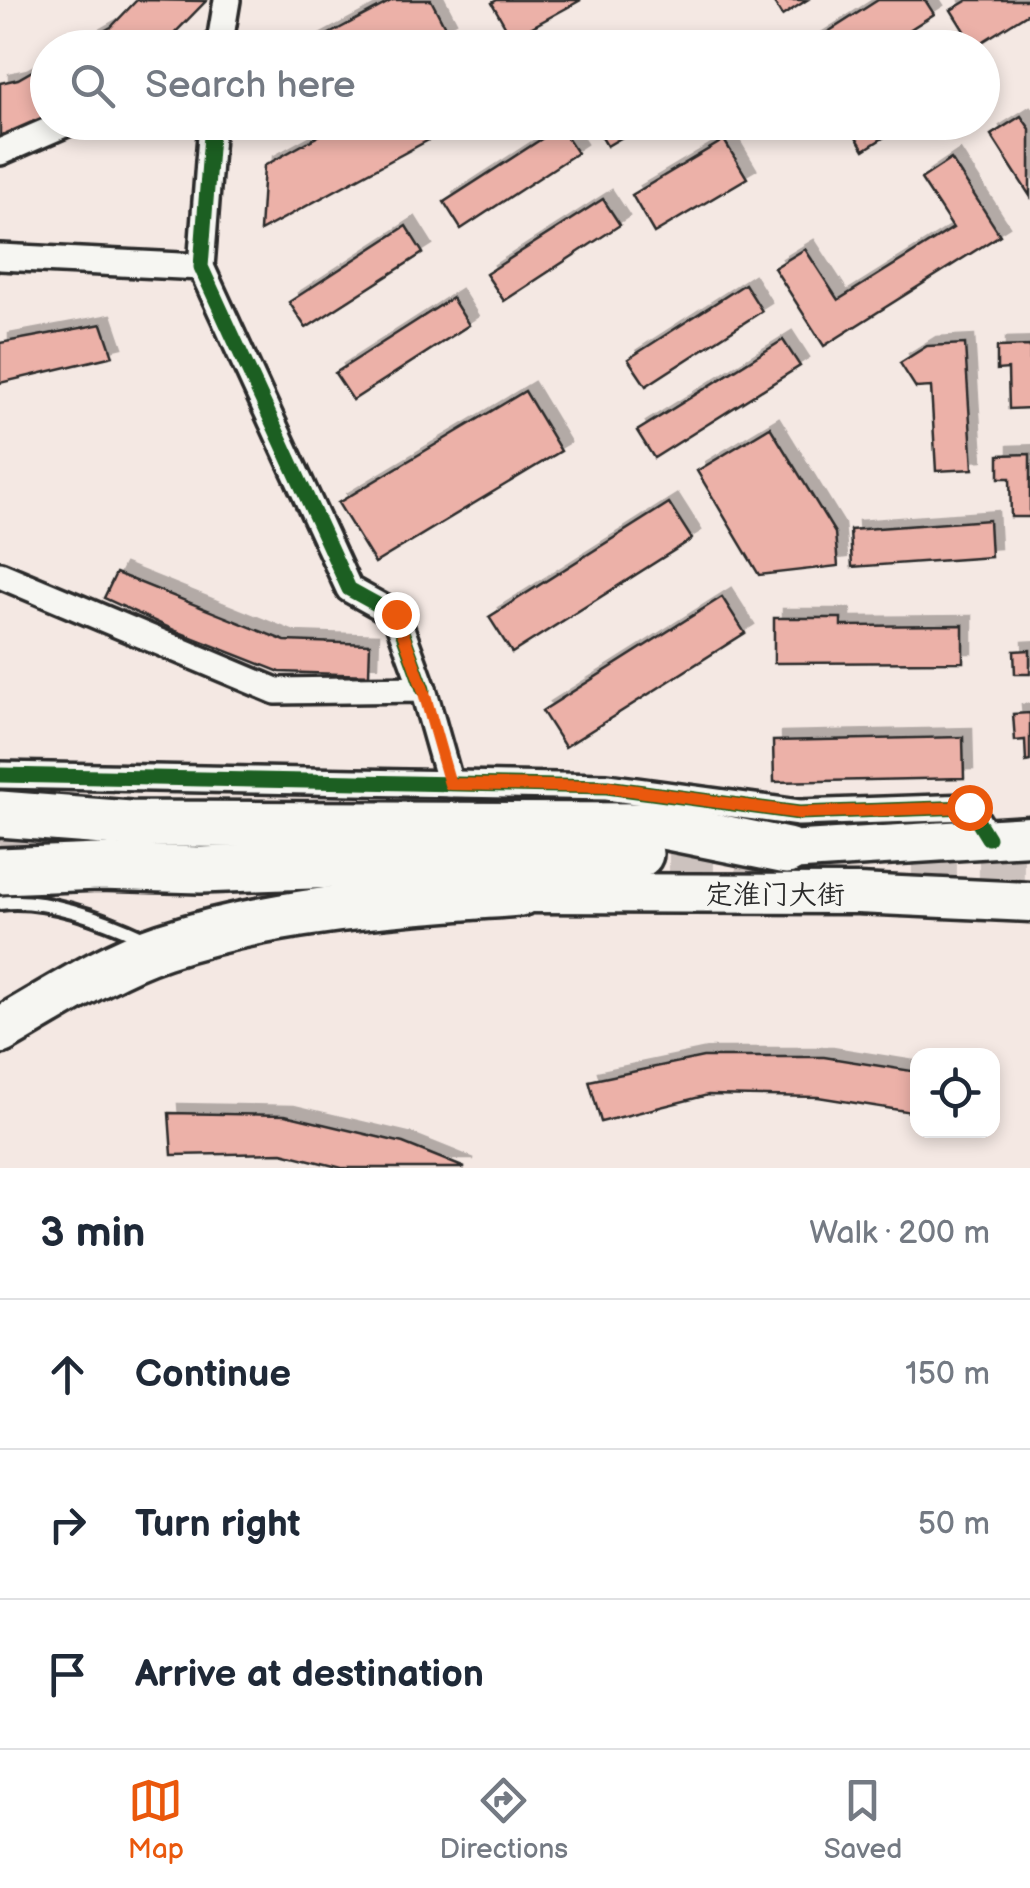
<!DOCTYPE html>
<meta charset="utf-8">
<style>
:root{--surface:#fff;--page:#f6f6f7;--text:#1f2937;--muted:#747a83;--line:#e0e1e3;--accent:#ea580c}
body{margin:0;font-family:"Balsamiq Sans","LXGW WenKai TC",sans-serif;background:var(--page);color:var(--text)}
.controls{position:absolute;right:30px;bottom:30px;display:grid;overflow:hidden;border-radius:20px;box-shadow:0 5px 15px #0003}
.controls button{width:90px;height:90px;display:grid;place-items:center;padding:0;border:0;border-bottom:2px solid var(--line);background:var(--surface);color:var(--text);font:50px sans-serif}
.stop{position:absolute;width:30px;height:30px;margin:-22px;border:8px solid #ea580c;border-radius:50%;background:#fff}
.stop.end{background:#ea580c;border-color:#fff;box-shadow:0 2px 10px #0008}
.list{margin:0;padding:0;list-style:none}
h2{display:flex;justify-content:space-between;align-items:center;height:130px;margin:0;padding:0 40px;font-size:42px}
h2 small{font-size:32px;font-weight:400;color:var(--muted)}
.list li{display:grid;grid-template-columns:65px 1fr auto;gap:30px;align-items:center;box-sizing:border-box;height:150px;padding:0 40px;border-top:2px solid var(--line)}
.list b{display:block;font-size:38px;white-space:nowrap}
.list em{font-size:32px;font-style:normal;color:var(--muted)}
.icon{flex:none;width:55px;height:55px;fill:none;stroke:currentColor;stroke-width:2;stroke-linecap:round;stroke-linejoin:round}
.map{position:relative;flex:none;width:1030px;height:1168px;overflow:hidden}
.search{position:absolute;background:var(--surface);box-shadow:0 5px 15px #0003;left:30px;right:30px;top:30px;height:110px;display:flex;align-items:center;gap:25px;box-sizing:border-box;padding:0 35px;border-radius:55px;color:var(--muted);font-size:38px}
.sheet{height:580px;background:var(--surface)}
nav{display:flex;justify-content:space-around;align-items:center;box-sizing:border-box;height:140px;border-top:2px solid var(--line);background:var(--surface);font-size:28px;color:var(--muted)}
nav a{display:grid;justify-items:center;gap:5px}
nav .on{color:var(--accent)}
.map>svg:first-child{display:block}
.building{fill:#ecb1a8;stroke:#2b2b2b;stroke-width:2.5;filter:url(#shadow)}
.lines{fill:none;stroke-linecap:round;stroke-linejoin:round}
.highway-tunnel{stroke:#ccc2be;stroke-width:45;stroke-dasharray:45 22;stroke-linecap:butt}
.lane-casing{stroke:#2b2b2b;stroke-width:20}
.street-casing{stroke:#2b2b2b;stroke-width:32}
.primary-casing{stroke:#2b2b2b;stroke-width:45}
.highway-casing{stroke:#2b2b2b;stroke-width:52}
.lane{stroke:#f6f6f2;stroke-width:12}
.street{stroke:#f6f6f2;stroke-width:25}
.primary{stroke:#f6f6f2;stroke-width:38}
.highway{stroke:#f6f6f2;stroke-width:45}
.cycleway-casing{stroke:#f6f6f2;stroke-width:21}
.cycleway{stroke:#1b5e20;stroke-width:15}
.route{stroke:#ea580c;stroke-width:12}
.labels{text-anchor:middle;stroke-width:8;stroke-linejoin:round;paint-order:stroke}
.street-label{font-size:28px;fill:#2b2b2b;stroke:#f6f6f2}
</style>
<div class="map">
<svg width="1030" height="1168" viewBox="0 0 1030 1168">
<defs>
<filter id="shadow"><feDropShadow dx="9" dy="-9" stdDeviation="0" flood-color="#0004"/></filter>
</defs>
<rect width="100%" height="100%" fill="#f4e8e3"/>
<filter id="ink" filterUnits="userSpaceOnUse"><feTurbulence type="fractalNoise" baseFrequency=".01" numOctaves="2"/><feDisplacementMap in="SourceGraphic" scale="20" xChannelSelector="R" yChannelSelector="G"/><feConvolveMatrix kernelMatrix="1 2 1 2 8 2 1 2 1" color-interpolation-filters="sRGB"/></filter>
<g filter="url(#ink)">
<g class="building">
<path d="M137,0L206,1L160,48H74L111,27Z"/>
<path d="M393,0H431L447,31L415,48H303Z"/>
<path d="M497,0H581L512,38L492,3Z"/>
<path d="M772,0H807L782,16Z"/>
<path d="M878,0H925L934,14L881,48H803Z"/>
<path d="M968,0H1030V12L974,47L951,10Z"/>
<path d="M48,62V120L0,139V83L18,79Z"/>
<path d="M1021,116L1030,129V196L991,135Z"/>
<path d="M344,122H462L260,231L264,166Z"/>
<path d="M593,122H648L607,146Z"/>
<path d="M847,122H908L864,150Z"/>
<path d="M560,127L577,153L461,229L444,202Z"/>
<path d="M724,140L747,178L654,233L632,195Z"/>
<path d="M951,159L1000,235L824,346L774,268L805,249L838,300L953,228L921,179Z"/>
<path d="M603,199L620,225L504,301L486,274Z"/>
<path d="M406,226L423,253L306,328L289,302Z"/>
<path d="M745,284L762,311L646,386L628,359Z"/>
<path d="M452,298L469,325L353,400L335,373Z"/>
<path d="M102,324L113,356L0,383V343Z"/>
<path d="M783,340L800,366L654,458L637,431Z"/>
<path d="M965,344L973,469L936,471L931,387L916,388L900,363L927,346Z"/>
<path d="M1030,346V408L1009,409L1008,369L997,370V347Z"/>
<path d="M525,391L561,451L375,563L338,503Z"/>
<path d="M770,427L835,533L838,566L759,575L697,471Z"/>
<path d="M1030,454V517H1011L1010,478H999V455Z"/>
<path d="M669,503L692,539L512,653L489,617Z"/>
<path d="M989,520L991,557L852,567L850,530Z"/>
<path d="M116,573L285,641L370,644L369,675L280,672L176,631L104,598Z"/>
<path d="M722,597L745,633L565,747L542,711Z"/>
<path d="M774,618H841V626L963,625V662L774,663Z"/>
<path d="M1030,650V674H1015L1014,651Z"/>
<path d="M1030,713V761L1026,762L1025,740L1015,741L1013,714Z"/>
<path d="M963,737L964,778L774,782L773,741Z"/>
<path d="M703,1057H824L918,1072V1113L818,1097L708,1095L601,1122L589,1081Z"/>
<path d="M169,1113L285,1115L403,1143L465,1168H342L282,1153L172,1155Z"/>
</g>
<g class="lines">
<g class="highway-tunnel">
<path d="M0,835L84,847L138,848"/>
<path d="M602,856L758,857"/>
<path d="M912,858L1030,859"/>
</g>
<defs>
<path id="lane" d="M0,903C46,897 105,920 146,939"/>
<g id="street">
<path d="M219,48L227,0"/>
<path d="M212,122L201,267L349,589L396,615L423,689"/>
<path d="M0,152L69,122"/>
<path d="M0,257L201,267"/>
<path d="M0,575L276,691L423,689L450,784"/>
<path d="M0,775L607,787L799,813L969,807L988,838"/>
</g>
<g id="primary">
<path d="M787,851L1030,836"/>
<path d="M520,893L858,894L1030,902"/>
</g>
<g id="highway">
<path d="M0,814L130,824L663,826L787,851"/>
<path d="M0,871L99,867L201,870L640,854"/>
<path d="M0,1031C51,1002 108,964 163,946C278,908 401,902 520,893"/>
</g>
</defs>
<use href="#lane" class="lane-casing"/>
<use href="#street" class="street-casing"/>
<use href="#primary" class="primary-casing"/>
<use href="#highway" class="highway-casing"/>
<use href="#lane" class="lane"/>
<use href="#street" class="street"/>
<use href="#primary" class="primary"/>
<use href="#highway" class="highway"/>
<defs>
<g id="cycleway">
<path d="M212,122L201,267L349,589L396,615L423,689"/>
<path d="M0,775L607,787L799,813L969,807L988,838"/>
</g>
</defs>
<use href="#cycleway" class="cycleway-casing"/>
<use href="#cycleway" class="cycleway"/>
</g>
</g>
<g class="lines" filter="url(#ink)">
<path class="route" d="M396,614L423,689L450,784L608,787L799,813L969,807"/>
</g>
<g class="labels">
<g class="street-label">
<text x="775" y="904">定淮门大街</text>
</g>
</g>
</svg>
<div class="controls">
<button><svg class="icon" aria-label="locate" viewBox="0 0 24 24"><circle cx="12" cy="12" r="6"/><path d="M12 2v4M12 18v4M2 12h4M18 12h4"/></svg></button>
</div>
<div class="stop" style="left:969px;top:807px"></div>
<div class="stop end" style="left:396px;top:614px"></div>
<div class="search"><svg class="icon" aria-label="search" viewBox="0 0 24 24"><circle cx="10" cy="10" r="6"/><path d="M15 15l6 6"/></svg>Search here</div>
</div>
<section class="sheet">
<h2>3 min<small>Walk · 200 m</small></h2>
<ul class="list">
<li><svg class="icon" aria-label="ahead" viewBox="0 0 24 24"><path d="M12 20V5M6 11l6-6 6 6"/></svg><div><b>Continue</b></div><em>150 m</em></li>
<li><svg class="icon" aria-label="right" viewBox="0 0 24 24"><path d="M7 20v-9h11M14 6l5 5-5 5"/></svg><div><b>Turn right</b></div><em>50 m</em></li>
<li><svg class="icon" aria-label="arrive" viewBox="0 0 24 24"><path d="M6 21V4h12l-3 4 3 4H6"/></svg><div><b>Arrive at destination</b></div></li>
</ul>
</section>
<nav>
<a class="on"><svg class="icon" aria-label="map" viewBox="0 0 24 24"><path d="M3 6l6-2 6 2 6-2v14l-6 2-6-2-6 2zM9 4v14M15 6v14"/></svg>Map</a>
<a><svg class="icon" aria-label="directions" viewBox="0 0 24 24"><path d="M12 3l9 9-9 9-9-9zM9 14v-3h6M13 9l2 2-2 2"/></svg>Directions</a>
<a><svg class="icon" aria-label="saved" viewBox="0 0 24 24"><path d="M7 4h10v16l-5-4-5 4z"/></svg>Saved</a>
</nav>
